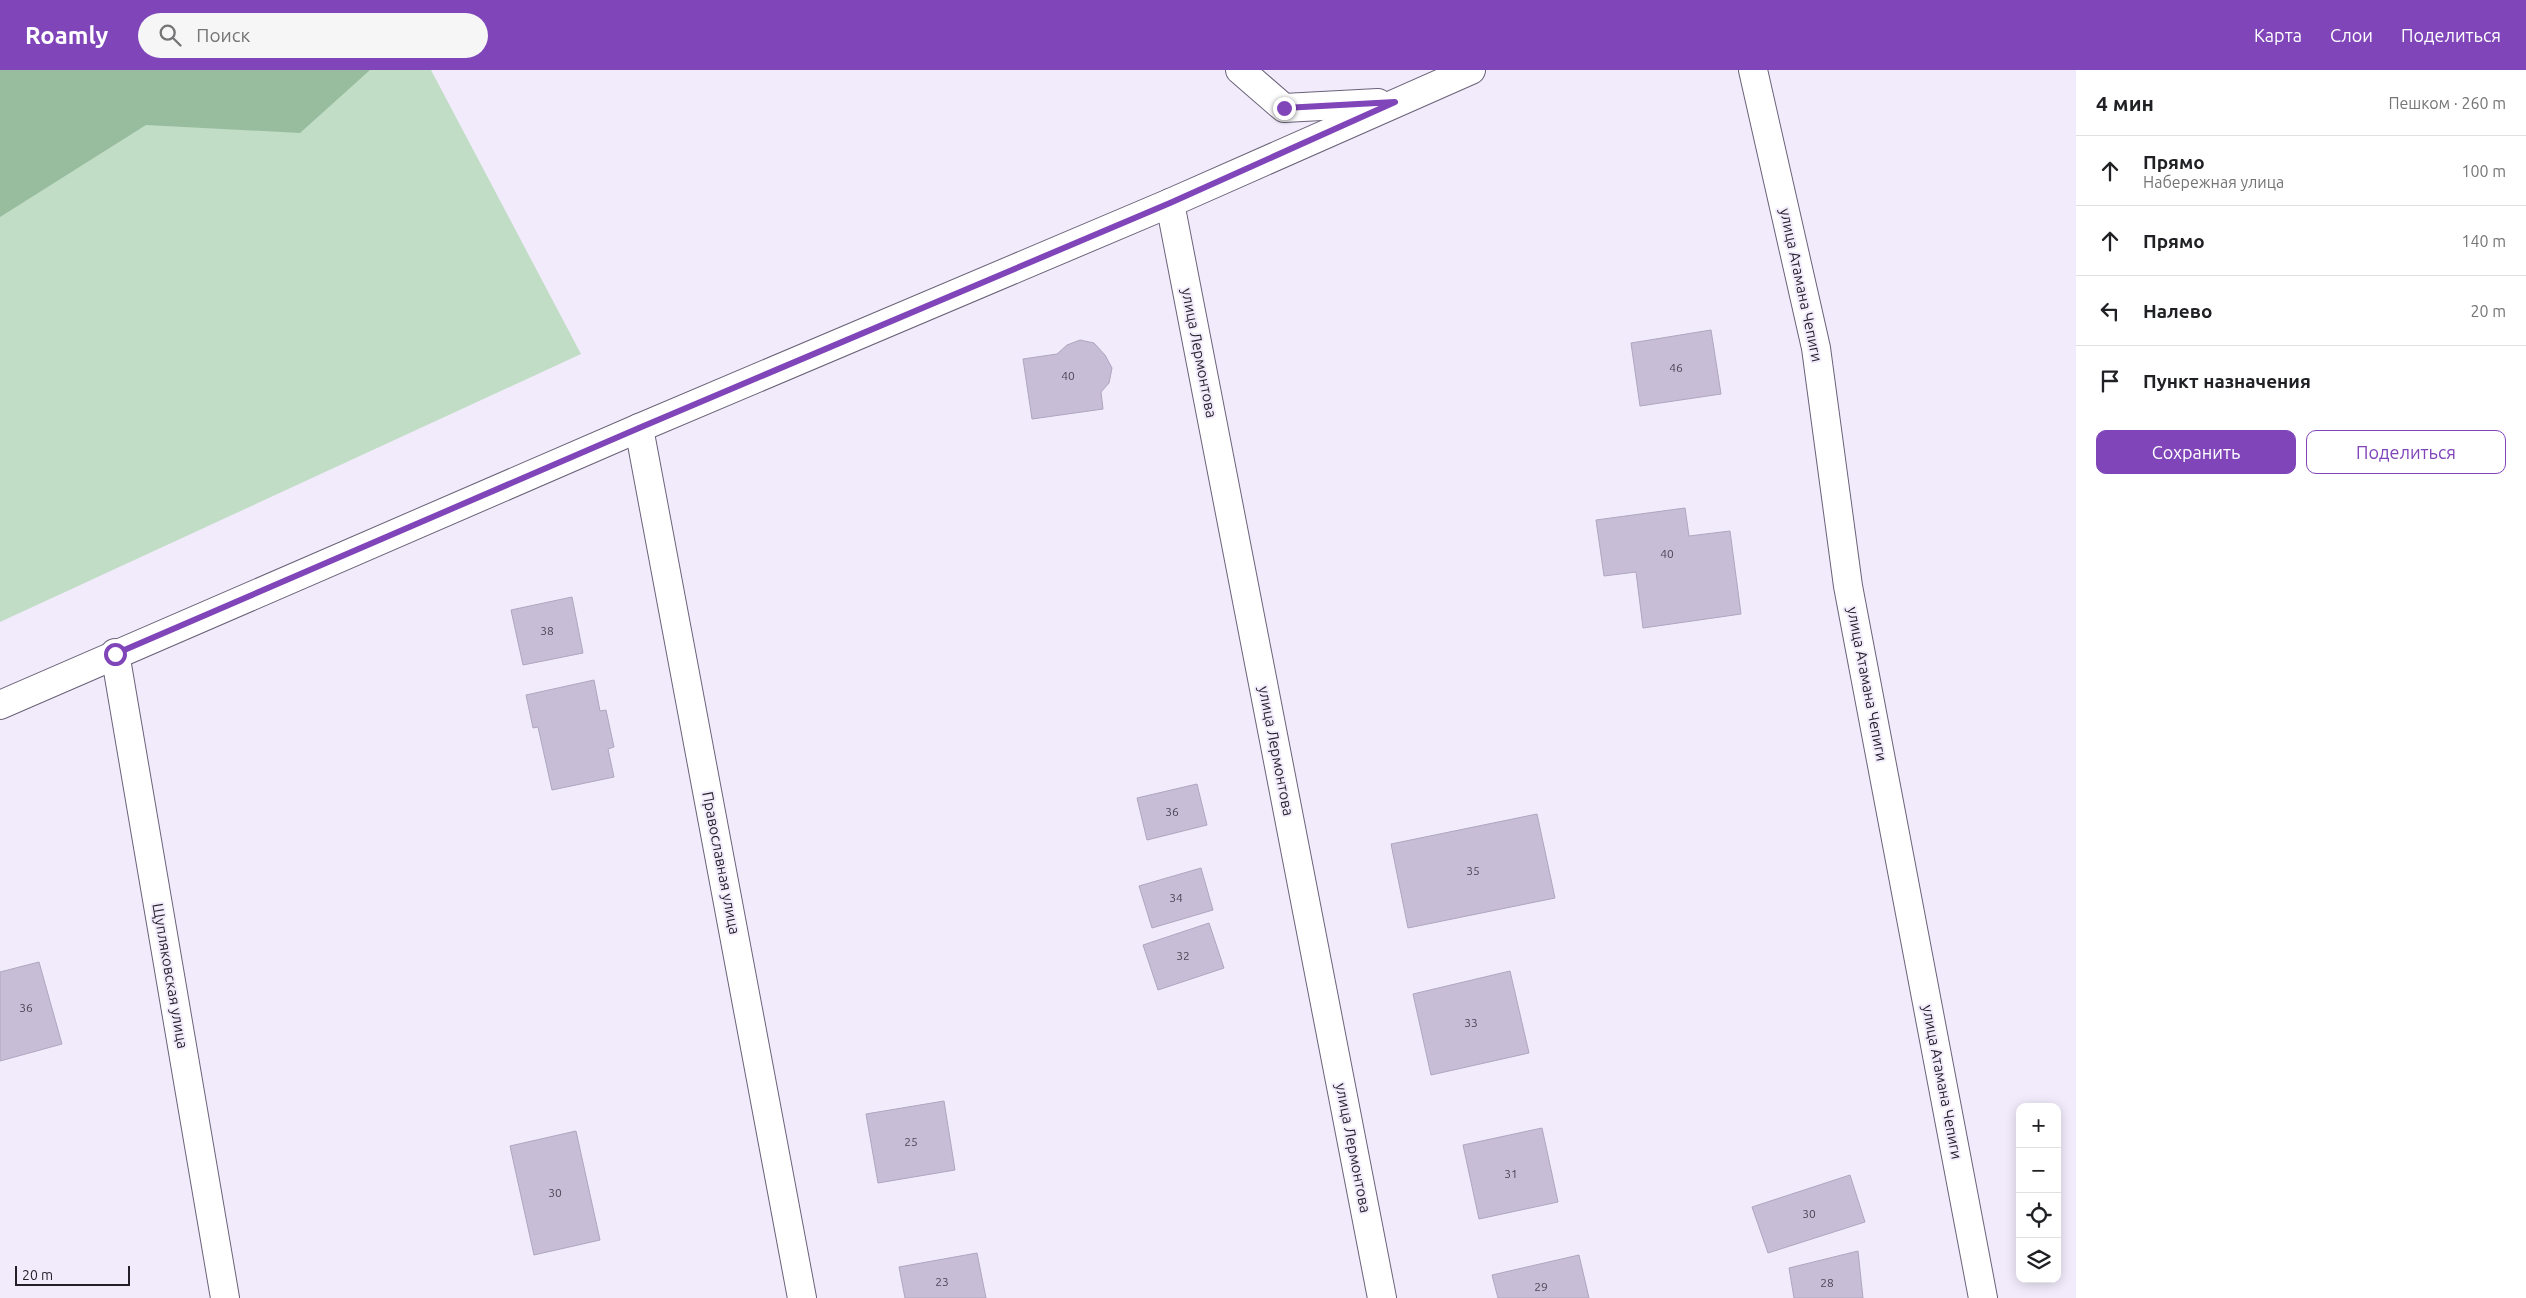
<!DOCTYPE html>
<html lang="ru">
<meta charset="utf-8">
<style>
:root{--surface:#fff;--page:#f6f6f6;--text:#202124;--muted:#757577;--line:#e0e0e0;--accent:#8145ba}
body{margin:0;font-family:Ubuntu,sans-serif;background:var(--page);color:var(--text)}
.controls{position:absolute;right:15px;bottom:15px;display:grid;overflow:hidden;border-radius:10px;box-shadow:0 2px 12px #0003}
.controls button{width:45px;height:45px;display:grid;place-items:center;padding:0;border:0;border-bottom:1px solid var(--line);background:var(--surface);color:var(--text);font:25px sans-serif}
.scale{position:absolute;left:15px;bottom:12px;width:115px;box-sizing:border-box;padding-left:5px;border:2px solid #231f29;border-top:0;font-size:14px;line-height:18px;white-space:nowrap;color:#231f29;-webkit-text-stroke:4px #f1ebfb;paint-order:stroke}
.stop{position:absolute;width:15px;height:15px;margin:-11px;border:4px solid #8145ba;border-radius:50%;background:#fff}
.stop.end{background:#8145ba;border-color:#fff;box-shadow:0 1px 5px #0008}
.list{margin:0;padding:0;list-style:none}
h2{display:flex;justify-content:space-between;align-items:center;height:65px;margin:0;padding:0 20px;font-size:21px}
h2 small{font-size:16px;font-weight:400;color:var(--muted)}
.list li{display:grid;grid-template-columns:32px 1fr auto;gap:15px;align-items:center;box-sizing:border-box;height:70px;padding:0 20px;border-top:1px solid var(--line)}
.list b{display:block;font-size:19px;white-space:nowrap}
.list p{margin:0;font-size:16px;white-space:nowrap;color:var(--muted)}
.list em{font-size:16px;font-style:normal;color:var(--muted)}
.actions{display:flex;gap:10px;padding:15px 20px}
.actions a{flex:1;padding:11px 0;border:1px solid var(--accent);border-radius:10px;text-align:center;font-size:18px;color:var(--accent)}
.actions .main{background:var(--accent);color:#fff}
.icon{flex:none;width:28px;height:28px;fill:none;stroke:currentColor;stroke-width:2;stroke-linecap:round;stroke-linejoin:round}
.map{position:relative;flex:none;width:2076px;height:1228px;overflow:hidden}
header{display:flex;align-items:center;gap:30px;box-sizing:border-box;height:70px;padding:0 25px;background:var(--accent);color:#fff}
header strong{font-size:24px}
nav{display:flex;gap:28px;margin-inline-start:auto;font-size:18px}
.search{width:350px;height:45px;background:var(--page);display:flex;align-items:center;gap:12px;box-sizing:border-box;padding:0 18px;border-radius:28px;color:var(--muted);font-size:19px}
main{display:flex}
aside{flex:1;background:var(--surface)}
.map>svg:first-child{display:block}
.green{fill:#c1ddc5}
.forest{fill:#98bc9e}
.building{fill:#c7bdd7;stroke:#afa6bf}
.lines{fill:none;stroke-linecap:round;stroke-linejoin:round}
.minor-casing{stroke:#6b6279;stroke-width:30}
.minor{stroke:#fff;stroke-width:28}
.route{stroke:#8145ba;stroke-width:6}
.labels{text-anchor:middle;stroke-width:4;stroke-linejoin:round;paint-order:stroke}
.number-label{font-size:12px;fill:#4c4654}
.street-label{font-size:15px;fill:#231f29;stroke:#f1ebfb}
</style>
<header>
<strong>Roamly</strong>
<div class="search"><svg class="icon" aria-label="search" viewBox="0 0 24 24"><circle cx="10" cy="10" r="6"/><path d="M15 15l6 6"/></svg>Поиск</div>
<nav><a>Карта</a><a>Слои</a><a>Поделиться</a></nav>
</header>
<main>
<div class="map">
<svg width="2076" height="1228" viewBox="0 0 2076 1228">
<rect width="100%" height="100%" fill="#f1ebfb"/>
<path class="green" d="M0,0H431L581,284L0,552Z"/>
<path class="forest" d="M0,0H370L300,63L146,55L0,147Z"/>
<g class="building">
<path d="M1711,260L1721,324L1640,336L1631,273Z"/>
<path d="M1080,270L1094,273L1105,285L1112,298L1109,313L1101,322L1103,339L1032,349L1023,289L1057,284L1067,275Z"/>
<path d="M1685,438L1689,466L1730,461L1741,544L1643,558L1636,502L1604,506L1596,450Z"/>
<path d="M572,527L583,583L523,595L511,540Z"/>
<path d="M594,610L600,641L606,640L614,677L608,679L614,707L552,720L538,657L533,658L526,625Z"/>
<path d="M1197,714L1207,755L1147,770L1137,728Z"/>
<path d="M1537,744L1555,828L1408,858L1391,774Z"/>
<path d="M1201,798L1213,840L1152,858L1139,816Z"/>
<path d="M1209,853L1224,898L1158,920L1143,875Z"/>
<path d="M39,892L62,974L0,991V902Z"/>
<path d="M1510,901L1529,983L1431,1005L1413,924Z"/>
<path d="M944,1031L955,1100L878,1113L866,1044Z"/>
<path d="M1542,1058L1558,1132L1479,1149L1463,1075Z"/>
<path d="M576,1061L600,1170L534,1185L510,1076Z"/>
<path d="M1850,1105L1865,1152L1768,1183L1752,1137Z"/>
<path d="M1858,1181L1863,1228H1794L1789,1198Z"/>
<path d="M977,1183L986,1228H905L899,1197Z"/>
<path d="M1579,1185L1589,1228H1498L1492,1205Z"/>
</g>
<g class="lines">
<defs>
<g id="minor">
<path d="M1240,0L1284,38L1378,33"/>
<path d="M1753,0L1816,278L1848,516L1983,1228"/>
<path d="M1170,133L1382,1228"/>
<path d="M639,358L802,1228"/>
<path d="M115,583L225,1228"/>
<path d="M0,635L639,358L1170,133L1471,0"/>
</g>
</defs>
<use href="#minor" class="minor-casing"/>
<use href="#minor" class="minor"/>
</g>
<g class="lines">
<path class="route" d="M115,584L639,358L1170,133L1395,32L1284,38"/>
</g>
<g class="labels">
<g class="number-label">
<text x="1676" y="302">46</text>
<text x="1068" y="310">40</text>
<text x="1667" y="488">40</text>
<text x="547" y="565">38</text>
<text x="1172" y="746">36</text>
<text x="1473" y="805">35</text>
<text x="1176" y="832">34</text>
<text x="1183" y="890">32</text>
<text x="26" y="942">36</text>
<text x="1471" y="957">33</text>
<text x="911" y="1076">25</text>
<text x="1511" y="1108">31</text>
<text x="555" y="1127">30</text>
<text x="1809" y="1148">30</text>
<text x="942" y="1216">23</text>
<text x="1827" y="1217">28</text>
<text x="1541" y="1221">29</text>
</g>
<g class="street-label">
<text transform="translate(1801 215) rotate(78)" y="5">улица Атамана Чепиги</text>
<text transform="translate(1199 283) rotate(79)" y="5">улица Лермонтова</text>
<text transform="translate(1867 614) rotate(79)" y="5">улица Атамана Чепиги</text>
<text transform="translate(1276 681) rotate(79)" y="5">улица Лермонтова</text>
<text transform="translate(721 793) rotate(79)" y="5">Православная улица</text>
<text transform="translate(170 906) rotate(80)" y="5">Щупляковская улица</text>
<text transform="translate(1942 1012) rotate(79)" y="5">улица Атамана Чепиги</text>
<text transform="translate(1353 1078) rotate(79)" y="5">улица Лермонтова</text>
</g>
</g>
</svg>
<div class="controls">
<button>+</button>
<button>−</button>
<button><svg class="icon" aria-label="locate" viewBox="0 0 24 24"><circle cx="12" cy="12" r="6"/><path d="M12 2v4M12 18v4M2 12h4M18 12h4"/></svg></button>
<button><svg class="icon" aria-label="layers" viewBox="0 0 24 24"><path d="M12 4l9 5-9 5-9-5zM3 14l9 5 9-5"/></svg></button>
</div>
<div class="scale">20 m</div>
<div class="stop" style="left:115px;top:584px"></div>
<div class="stop end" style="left:1284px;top:38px"></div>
</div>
<aside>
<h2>4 мин<small>Пешком · 260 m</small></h2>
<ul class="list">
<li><svg class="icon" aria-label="ahead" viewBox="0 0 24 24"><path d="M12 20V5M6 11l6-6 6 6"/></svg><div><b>Прямо</b><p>Набережная улица</p></div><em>100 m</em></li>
<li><svg class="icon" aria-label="ahead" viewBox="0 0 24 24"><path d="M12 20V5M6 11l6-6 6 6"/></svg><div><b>Прямо</b></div><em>140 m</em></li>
<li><svg class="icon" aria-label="left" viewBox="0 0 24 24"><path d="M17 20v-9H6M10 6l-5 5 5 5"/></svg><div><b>Налево</b></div><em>20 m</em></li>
<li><svg class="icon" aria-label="arrive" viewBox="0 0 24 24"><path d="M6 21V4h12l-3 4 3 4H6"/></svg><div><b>Пункт назначения</b></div></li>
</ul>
<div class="actions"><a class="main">Сохранить</a><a>Поделиться</a></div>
</aside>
</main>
